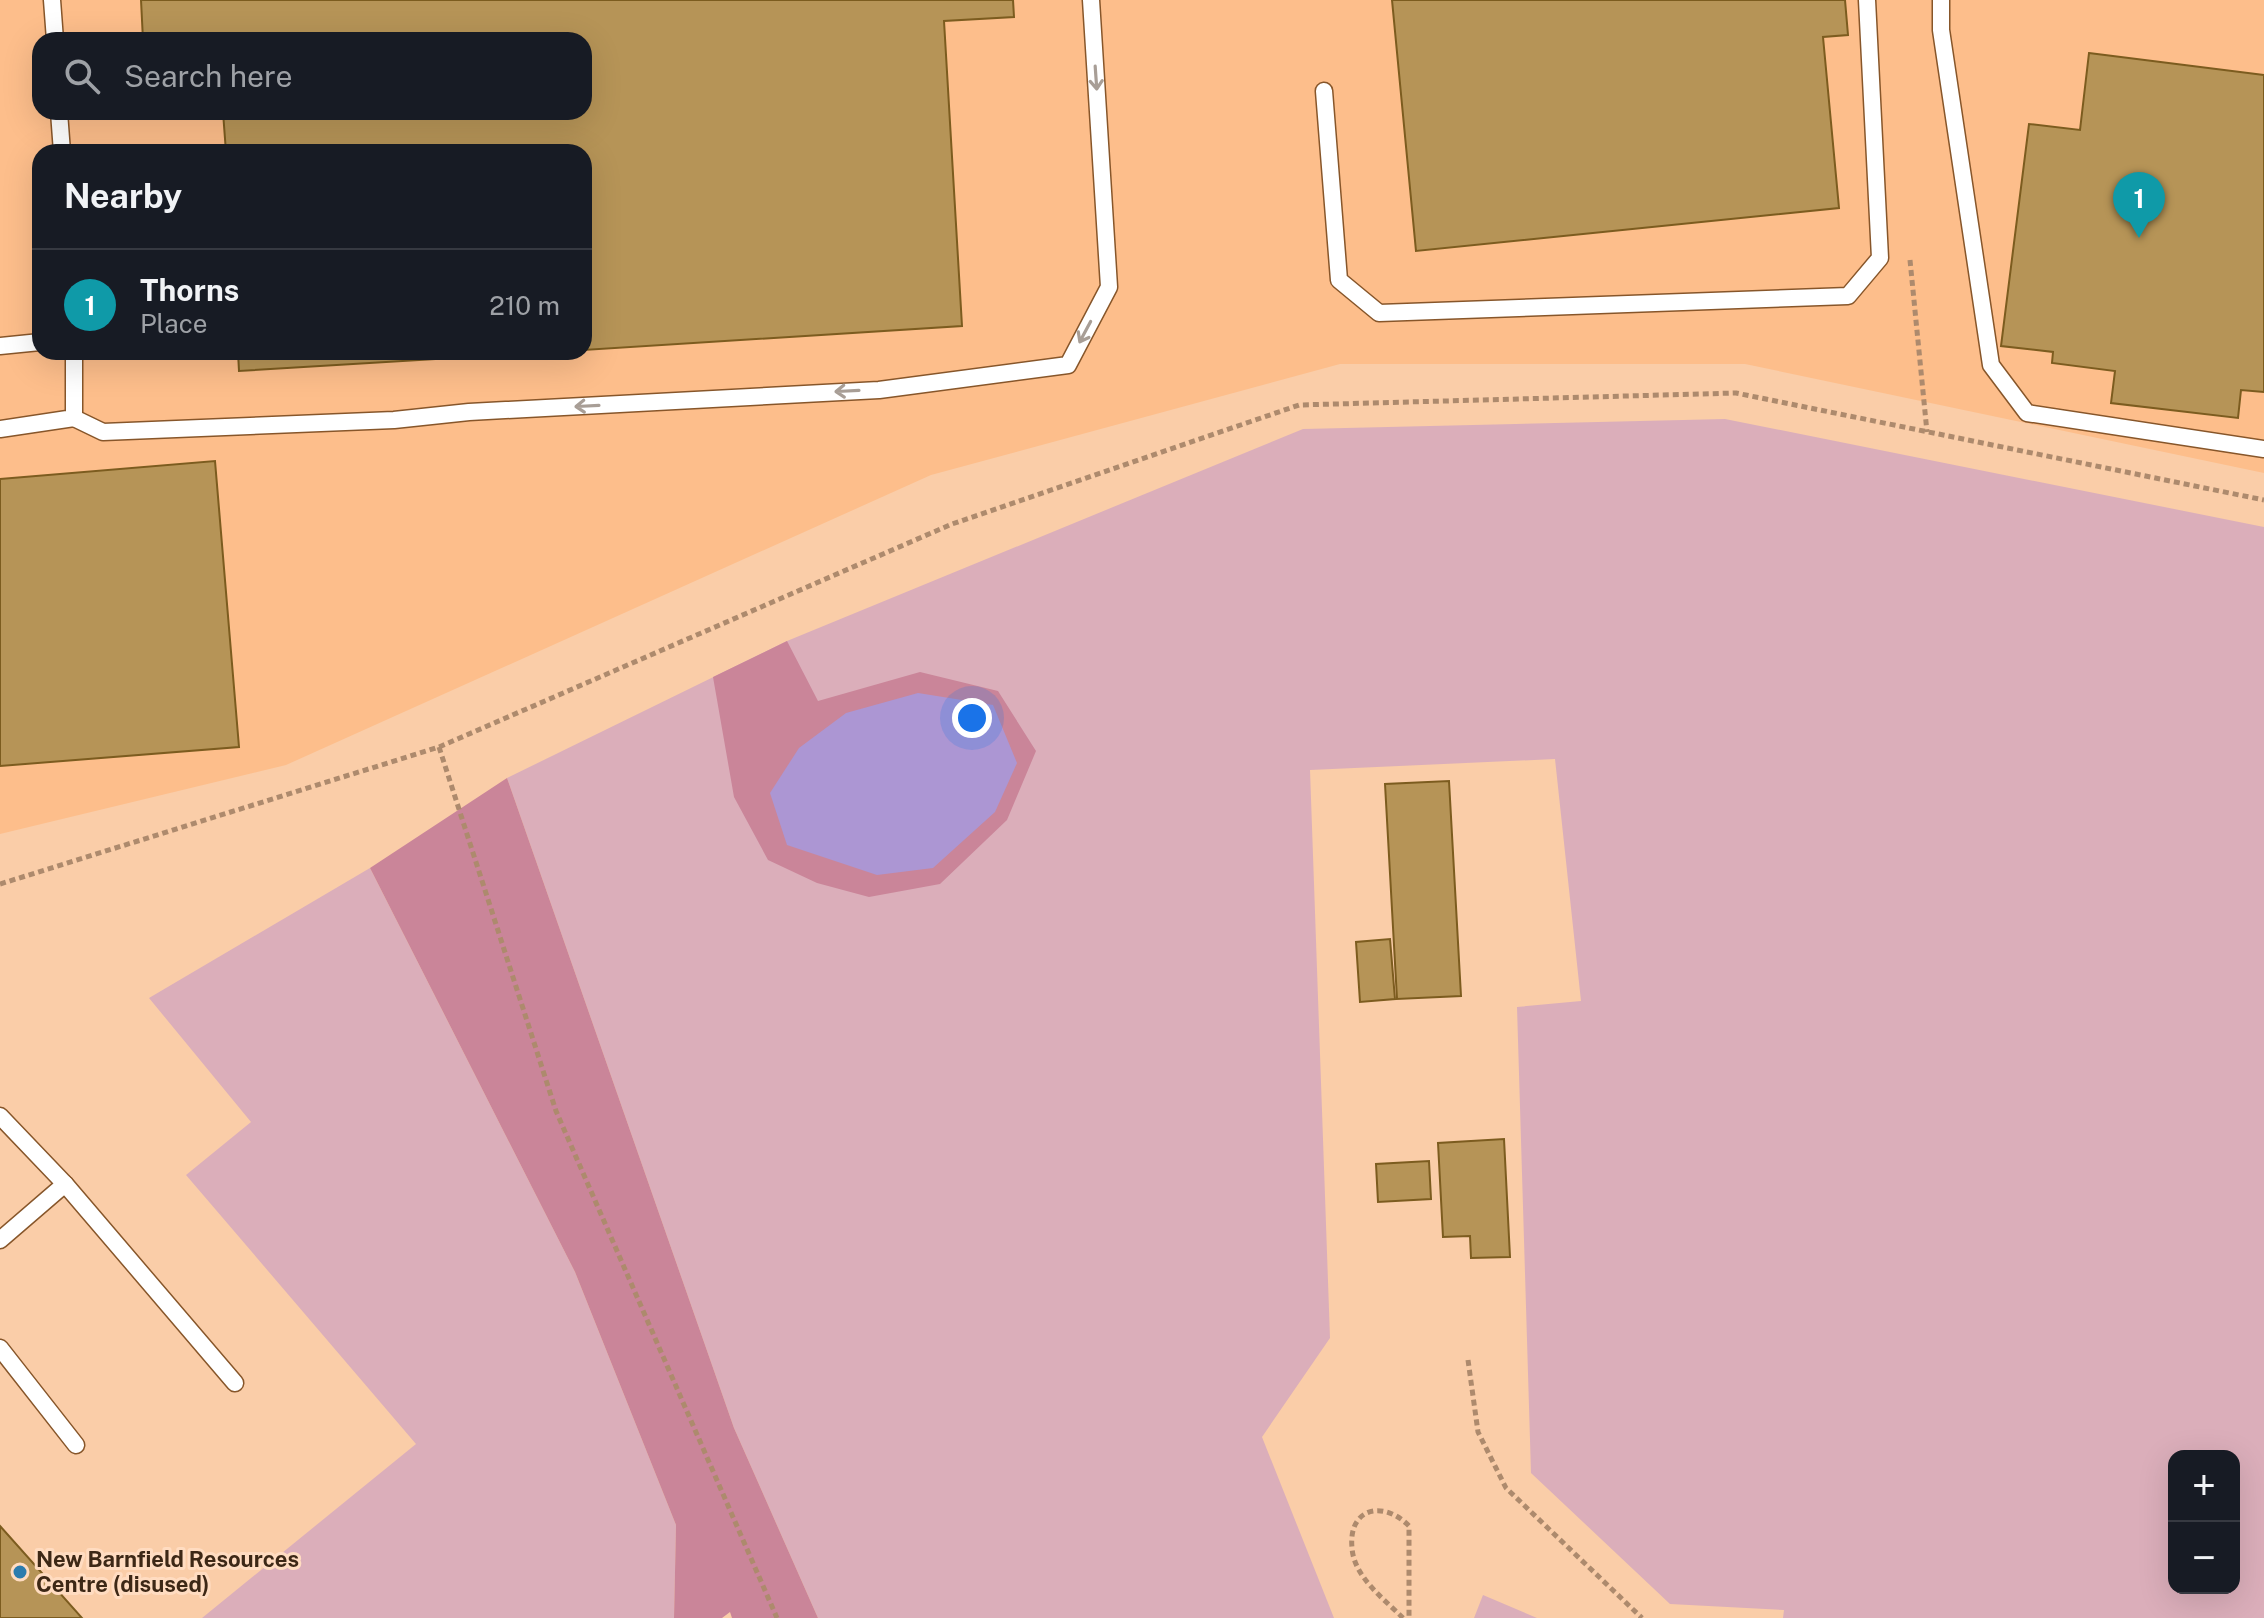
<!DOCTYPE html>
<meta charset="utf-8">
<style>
:root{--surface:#171b24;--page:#242831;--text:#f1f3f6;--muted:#9ea1a6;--line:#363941;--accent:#2c7cae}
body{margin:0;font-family:"Public Sans",sans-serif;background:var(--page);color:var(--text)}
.controls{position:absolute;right:24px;bottom:24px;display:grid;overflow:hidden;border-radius:16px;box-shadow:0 8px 32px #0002}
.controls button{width:72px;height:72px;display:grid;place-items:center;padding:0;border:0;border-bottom:2px solid var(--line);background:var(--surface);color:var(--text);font:40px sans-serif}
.you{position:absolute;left:972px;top:718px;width:28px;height:28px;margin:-20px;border:6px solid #fff;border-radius:50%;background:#1a73e8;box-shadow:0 0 0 12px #1a73e833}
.badge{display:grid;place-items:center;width:52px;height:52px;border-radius:50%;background:var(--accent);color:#fff;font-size:26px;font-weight:700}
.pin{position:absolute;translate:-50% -66px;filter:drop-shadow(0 2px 4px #0008)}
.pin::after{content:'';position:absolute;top:42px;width:28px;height:24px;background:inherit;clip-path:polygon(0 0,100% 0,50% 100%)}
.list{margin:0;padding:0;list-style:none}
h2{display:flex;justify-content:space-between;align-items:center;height:104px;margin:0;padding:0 32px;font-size:34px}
h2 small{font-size:26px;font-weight:400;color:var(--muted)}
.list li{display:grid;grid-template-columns:52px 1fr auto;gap:24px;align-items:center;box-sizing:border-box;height:112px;padding:0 32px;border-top:2px solid var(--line)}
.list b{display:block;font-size:30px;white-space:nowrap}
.list p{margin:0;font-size:26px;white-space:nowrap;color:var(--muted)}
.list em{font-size:26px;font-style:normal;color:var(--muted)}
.icon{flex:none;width:44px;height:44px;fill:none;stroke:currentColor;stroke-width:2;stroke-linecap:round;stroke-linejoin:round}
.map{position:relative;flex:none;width:2264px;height:1618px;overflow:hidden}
.search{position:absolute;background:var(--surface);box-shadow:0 8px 32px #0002;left:32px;top:32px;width:560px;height:88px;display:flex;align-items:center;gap:20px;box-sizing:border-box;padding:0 28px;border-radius:24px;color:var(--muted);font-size:30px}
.panel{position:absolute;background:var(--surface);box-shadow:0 8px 32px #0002;left:32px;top:144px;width:560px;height:216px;border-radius:24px}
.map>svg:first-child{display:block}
.built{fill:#fdbe8b;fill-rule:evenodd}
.green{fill:#dbaeba;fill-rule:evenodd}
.forest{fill:#ca8599}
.water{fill:#ac96d3}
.building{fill:#b69457;stroke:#7c5c1f;stroke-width:2}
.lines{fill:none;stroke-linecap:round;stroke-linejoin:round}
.lane-casing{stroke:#87562a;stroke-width:19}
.path{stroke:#ad8a6d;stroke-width:5;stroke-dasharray:6 4;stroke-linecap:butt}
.lane{stroke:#fff;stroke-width:16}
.oneway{stroke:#a89e96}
.poi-dot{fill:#2c7cae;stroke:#ffdcc1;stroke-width:3}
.labels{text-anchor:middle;stroke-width:6;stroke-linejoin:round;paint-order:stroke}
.poi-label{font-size:22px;font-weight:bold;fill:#3d2816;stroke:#ffdcc1;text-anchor:start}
</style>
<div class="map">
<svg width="2264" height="1618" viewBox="0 0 2264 1618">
<rect width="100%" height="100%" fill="#facda8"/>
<path class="built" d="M0,0H2264V473L1745,364H1340L931,475L286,765L0,834ZM40,40H584V112H40ZM40,152H584V352H40Z"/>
<g class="green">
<path d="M1725,419L2264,527V1618H1783L1784,1610L1670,1604L1531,1473L1517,1007L1581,1001L1555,759L1310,770L1330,1338L1262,1437L1334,1618H818L734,1428L507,778L787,641L1303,429ZM2174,1456H2234V1588H2174Z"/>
<path d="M370,868L575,1272L676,1525L674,1618H202L416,1444L186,1175L251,1122L149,998Z"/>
<path d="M1483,1595L1537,1618H1474Z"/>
</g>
<g class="forest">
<path d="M787,641L818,701L920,672L998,691L1036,751L1007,820L940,884L869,897L817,883L768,860L734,797L713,677Z"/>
<path d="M507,778L734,1428L818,1618H732L730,1612L722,1618H674L676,1525L575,1272L370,868Z"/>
</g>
<path class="water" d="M918,693L993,705L1017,763L995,812L933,868L877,875L787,845L770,793L799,748L846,713Z"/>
<g class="building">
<path d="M141,0H1013L1014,17L944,21L962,326L584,350V152H226L223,112H584V40H143Z"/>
<path d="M1392,0H1845L1848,35L1823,37L1839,208L1416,251Z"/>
<path d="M2089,53L2264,75V392L2241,390L2238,418L2111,403L2115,371L2052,363L2053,352L2001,346L2029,124L2080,130Z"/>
<path d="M238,352H549L239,371Z"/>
<path d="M215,461L239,747L0,766V479Z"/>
<path d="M1449,781L1461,996L1397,999L1385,784Z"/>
<path d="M1390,939L1395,999L1360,1002L1356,942Z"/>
<path d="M1504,1139L1510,1257L1471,1258L1470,1236L1443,1237L1438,1143Z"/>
<path d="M1429,1161L1431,1199L1378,1202L1376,1164Z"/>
<path d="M0,1526L82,1618H0Z"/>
</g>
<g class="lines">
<defs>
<g id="lane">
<path d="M52,0L55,40"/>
<path d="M1941,0V30L1991,365L2027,413L2264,449"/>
<path d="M1324,91L1339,280L1379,313L1848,296L1880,258L1867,0"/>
<path d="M59,112L62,152"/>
<path d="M0,346L40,342"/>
<path d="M74,418L103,432L394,420L469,412L879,390L1068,365L1109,287L1091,0"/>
<path d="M0,429L74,418V352"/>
<path d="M0,1116L65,1184L235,1383"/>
<path d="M0,1240L65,1184"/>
<path d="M0,1348L76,1445"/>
</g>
</defs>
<use href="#lane" class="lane-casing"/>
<g class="path">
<path d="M1910,260L1927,432"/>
<path d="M439,747L556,1111L777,1618"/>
<path d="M0,884L439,747L952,524L1299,405L1736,393L2264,500"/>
<path d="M1468,1360L1478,1432L1506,1488L1642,1618"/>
<path d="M1403,1618C1384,1599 1354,1577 1352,1548C1348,1507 1384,1500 1409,1526V1618"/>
</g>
<use href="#lane" class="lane"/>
</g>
<defs><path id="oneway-shaft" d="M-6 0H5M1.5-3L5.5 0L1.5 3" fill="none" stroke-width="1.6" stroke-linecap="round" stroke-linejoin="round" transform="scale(2)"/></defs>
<g class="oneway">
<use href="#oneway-shaft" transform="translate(1096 78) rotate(86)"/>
<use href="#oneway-shaft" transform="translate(1085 332) rotate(118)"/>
<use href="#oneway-shaft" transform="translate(847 391) rotate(177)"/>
<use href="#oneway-shaft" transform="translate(587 406) rotate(177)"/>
</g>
<circle class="poi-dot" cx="20" cy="1572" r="8"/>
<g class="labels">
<g class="poi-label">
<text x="36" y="1567">New Barnfield Resources<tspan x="36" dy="25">Centre (disused)</tspan></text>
</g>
</g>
</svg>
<div class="controls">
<button>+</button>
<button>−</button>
</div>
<div class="you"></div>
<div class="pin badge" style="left:2139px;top:238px;background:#0f9aa8">1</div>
<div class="search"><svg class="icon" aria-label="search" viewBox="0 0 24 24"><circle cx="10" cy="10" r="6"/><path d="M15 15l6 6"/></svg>Search here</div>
<section class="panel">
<h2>Nearby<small></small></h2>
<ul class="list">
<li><span class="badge" style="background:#0f9aa8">1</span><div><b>Thorns</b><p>Place</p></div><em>210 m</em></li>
</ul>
</section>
</div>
